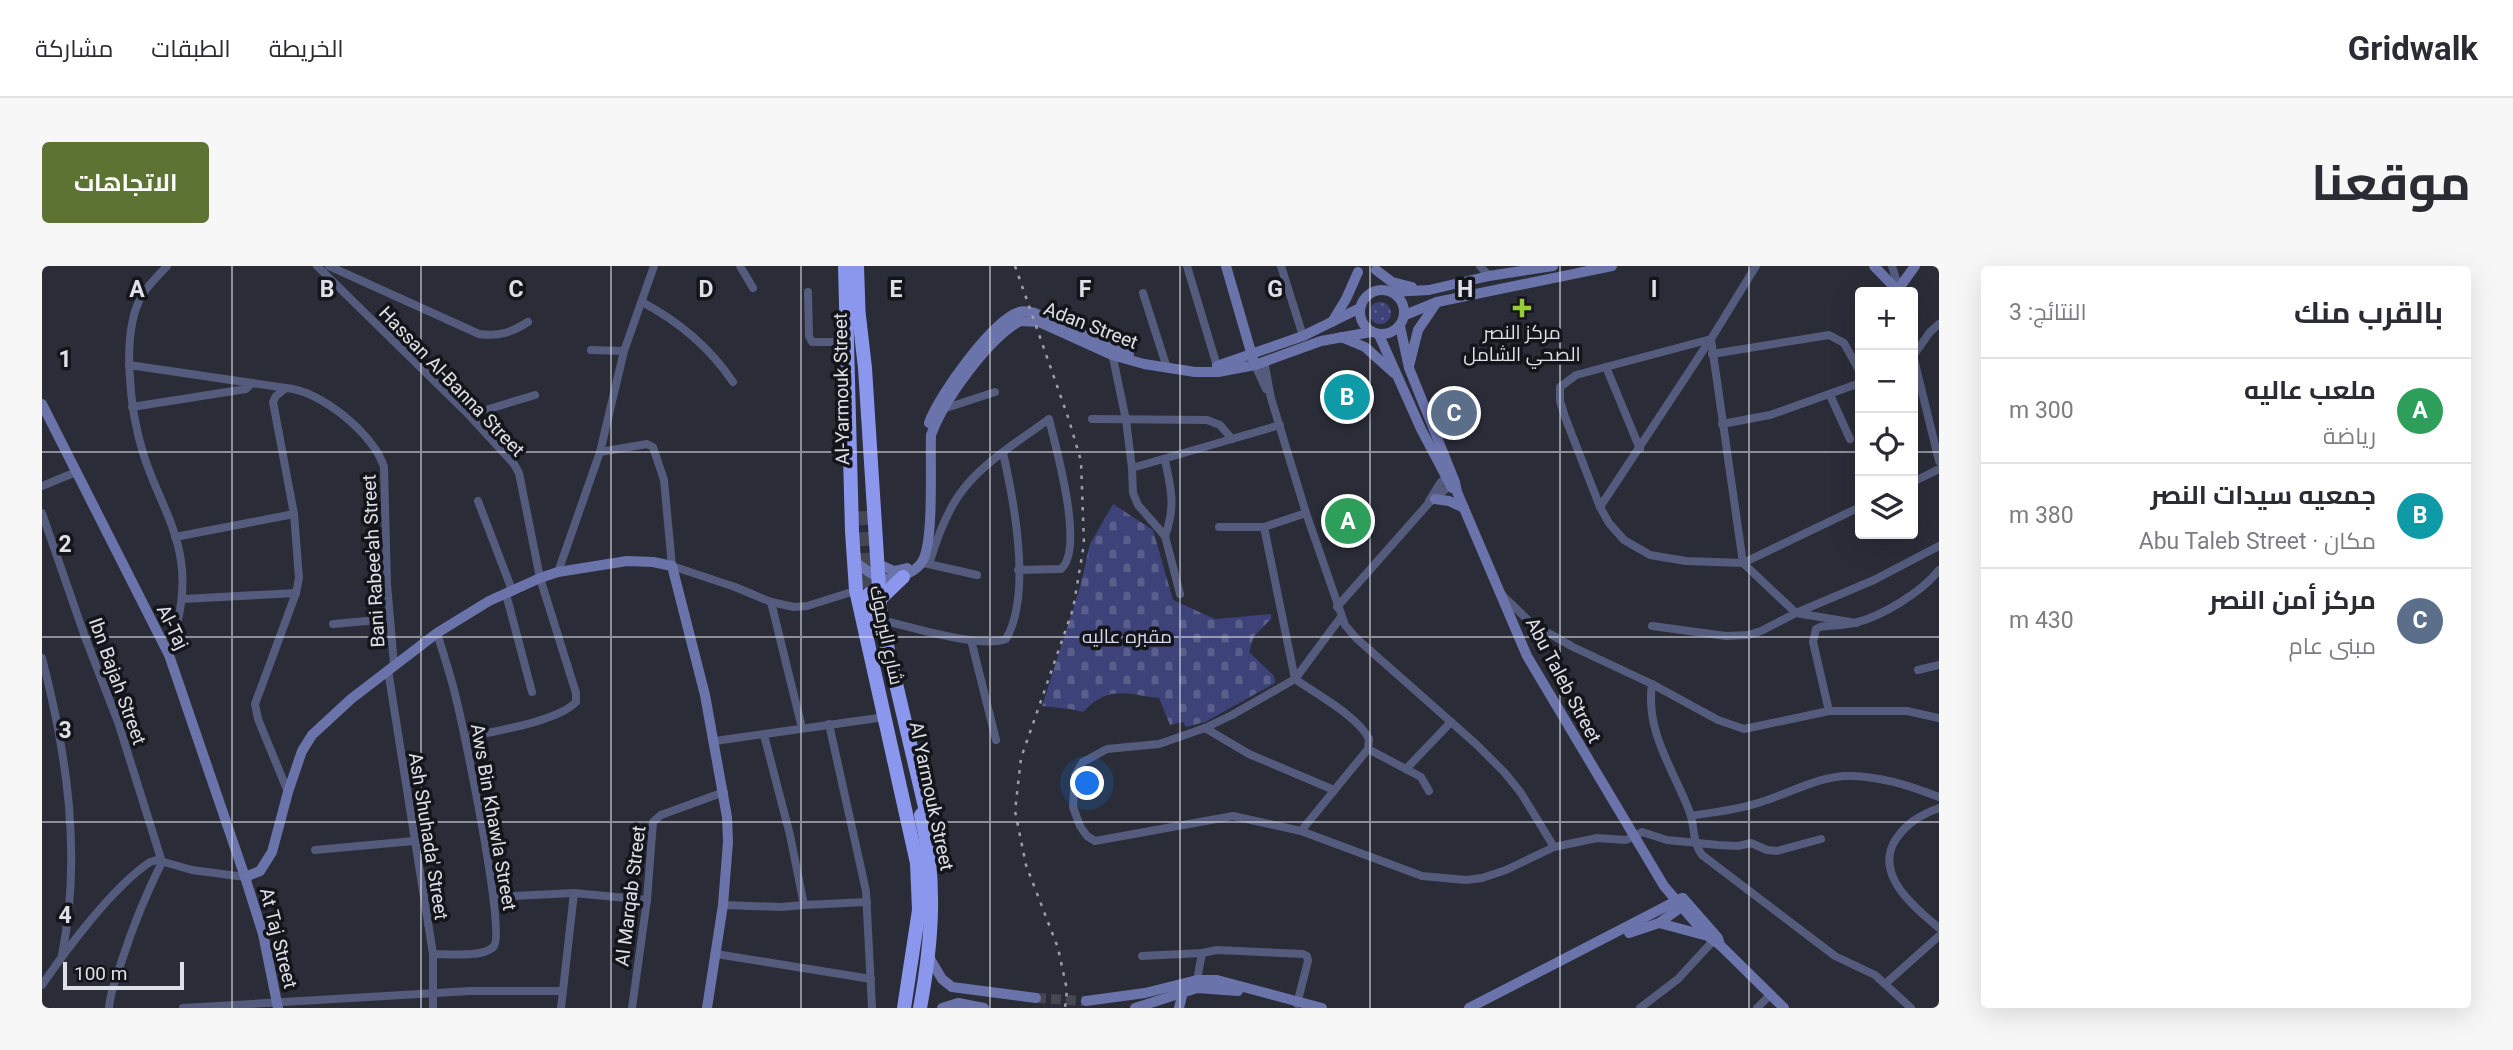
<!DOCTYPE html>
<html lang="ar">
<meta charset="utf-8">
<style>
:root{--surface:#fff;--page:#f7f7f7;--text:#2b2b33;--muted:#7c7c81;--line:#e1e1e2;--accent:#5c7334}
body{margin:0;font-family:Roboto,Cairo,sans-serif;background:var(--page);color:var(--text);direction:rtl}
.controls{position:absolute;right:21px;top:21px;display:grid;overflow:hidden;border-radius:7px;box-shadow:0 7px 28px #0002}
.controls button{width:63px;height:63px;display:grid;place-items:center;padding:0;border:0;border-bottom:2px solid var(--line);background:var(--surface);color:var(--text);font:35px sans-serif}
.scale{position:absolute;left:21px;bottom:18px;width:121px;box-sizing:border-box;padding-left:7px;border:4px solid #dee0e8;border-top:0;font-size:19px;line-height:24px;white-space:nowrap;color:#dee0e8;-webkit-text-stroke:5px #14151a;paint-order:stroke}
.you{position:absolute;left:1046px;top:518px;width:24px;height:24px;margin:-18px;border:5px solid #fff;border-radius:50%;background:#1a73e8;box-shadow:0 0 0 10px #1a73e833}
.badge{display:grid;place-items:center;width:46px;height:46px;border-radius:50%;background:var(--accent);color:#fff;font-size:23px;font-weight:700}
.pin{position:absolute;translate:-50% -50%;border:4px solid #fff;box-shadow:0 2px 7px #0006}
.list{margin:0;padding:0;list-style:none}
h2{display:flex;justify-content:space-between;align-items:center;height:91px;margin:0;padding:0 28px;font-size:30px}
h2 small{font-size:23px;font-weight:400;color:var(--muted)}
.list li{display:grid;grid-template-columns:46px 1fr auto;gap:21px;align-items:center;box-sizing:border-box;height:105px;padding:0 28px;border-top:2px solid var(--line)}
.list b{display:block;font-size:26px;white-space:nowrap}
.list p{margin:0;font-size:23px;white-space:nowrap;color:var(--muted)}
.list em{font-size:23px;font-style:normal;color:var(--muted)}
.icon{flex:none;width:38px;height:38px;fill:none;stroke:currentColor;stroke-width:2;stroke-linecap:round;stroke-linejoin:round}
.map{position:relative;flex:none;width:1897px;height:742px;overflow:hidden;direction:ltr;border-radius:7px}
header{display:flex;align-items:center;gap:42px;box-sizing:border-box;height:98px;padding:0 35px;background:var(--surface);border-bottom:2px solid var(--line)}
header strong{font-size:33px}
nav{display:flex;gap:38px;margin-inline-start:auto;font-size:24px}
.intro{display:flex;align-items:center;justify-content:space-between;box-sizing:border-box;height:168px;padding:0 42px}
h1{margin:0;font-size:49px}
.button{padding:18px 32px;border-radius:7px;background:var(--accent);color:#fff;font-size:24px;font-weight:700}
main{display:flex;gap:42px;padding:0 42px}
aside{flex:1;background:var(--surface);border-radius:7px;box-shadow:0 7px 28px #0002}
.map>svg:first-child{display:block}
.grass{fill:url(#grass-dots)}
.cemetery{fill:url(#cemetery-stones)}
.garden{fill:#3d4378}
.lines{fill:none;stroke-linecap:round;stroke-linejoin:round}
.secondary-tunnel{stroke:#454752;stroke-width:10;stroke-dasharray:10 5;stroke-linecap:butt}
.highway-tunnel{stroke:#454752;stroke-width:14;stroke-dasharray:14 7;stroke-linecap:butt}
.street{stroke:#555b7d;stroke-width:8}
.secondary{stroke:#6b73ab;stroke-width:10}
.highway{stroke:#8b97ed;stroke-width:14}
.rail{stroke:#9d9fa9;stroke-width:2.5;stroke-dasharray:3.5 7;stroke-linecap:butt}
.grid{fill:none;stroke:#dee0e8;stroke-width:2;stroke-opacity:0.55}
.poi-dot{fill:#99cb36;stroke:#14151a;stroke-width:2.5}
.labels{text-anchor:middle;stroke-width:7;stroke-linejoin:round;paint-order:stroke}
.street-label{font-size:19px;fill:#dee0e8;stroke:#14151a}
.poi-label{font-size:19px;fill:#dee0e8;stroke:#14151a}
.park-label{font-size:19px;fill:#d4d8ee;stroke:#14151a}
.grid-label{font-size:23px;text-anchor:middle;font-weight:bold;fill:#dee0e8;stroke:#14151a;stroke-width:7;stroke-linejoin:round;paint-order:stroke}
</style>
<header>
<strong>Gridwalk</strong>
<nav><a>الخريطة</a><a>الطبقات</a><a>مشاركة</a></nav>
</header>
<div class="intro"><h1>موقعنا</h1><a class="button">الاتجاهات</a></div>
<main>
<aside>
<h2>بالقرب منك<small>النتائج: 3</small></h2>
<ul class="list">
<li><span class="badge" style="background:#2e9e5b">A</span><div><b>ملعب عاليه</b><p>رياضة</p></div><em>300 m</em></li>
<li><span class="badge" style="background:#0f9aa8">B</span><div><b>جمعيه سيدات النصر</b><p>مكان · Abu Taleb Street</p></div><em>380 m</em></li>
<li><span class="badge" style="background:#5c6f8a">C</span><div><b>مركز أمن النصر</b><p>مبنى عام</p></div><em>430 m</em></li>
</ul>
</aside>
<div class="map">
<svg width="1897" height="742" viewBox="0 0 1897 742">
<defs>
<pattern id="grass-dots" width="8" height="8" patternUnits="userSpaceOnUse" patternTransform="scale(1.75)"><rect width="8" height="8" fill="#3d4378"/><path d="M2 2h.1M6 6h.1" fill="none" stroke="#595e8b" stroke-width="1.8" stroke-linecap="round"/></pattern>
<pattern id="cemetery-stones" width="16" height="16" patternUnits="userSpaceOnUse" patternTransform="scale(1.75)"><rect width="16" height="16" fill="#3d4378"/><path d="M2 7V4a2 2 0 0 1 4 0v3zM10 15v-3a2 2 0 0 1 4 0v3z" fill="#595e8b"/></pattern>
</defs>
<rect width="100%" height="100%" fill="#2a2c38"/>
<circle class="grass" cx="1338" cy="47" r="11"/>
<path class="cemetery" d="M1071,238L1111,264L1131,334L1173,353L1229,348V353L1212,370L1207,386L1232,410L1233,417L1163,456L1144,461L1141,456L1128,459L1117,432C1083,428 1067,419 1041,446L1028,443L1000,440L1038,321L1048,278Z"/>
<path class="garden" d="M1299,236L1327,259L1314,274L1286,252Z"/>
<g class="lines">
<path class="secondary-tunnel" d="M994,732L1044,735"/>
<path class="highway-tunnel" d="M822,245L827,328"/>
<g class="street">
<path d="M125,0C117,9 107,18 101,28C77,65 89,150 102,190C113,225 134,258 139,295C144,329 136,356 127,389"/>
<path d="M275,0L427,149L472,198L477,207L498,312L534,427V436C515,456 451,465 423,472"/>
<path d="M287,0L437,68C457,71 470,66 486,56"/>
<path d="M698,0L711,22"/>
<path d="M1145,0L1175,100"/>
<path d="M1239,0L1261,70"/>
<path d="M1438,0L1447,10"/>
<path d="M1714,0L1669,73L1701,297L1754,347L1814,357"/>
<path d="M1850,0L1857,23"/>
<path d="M766,26L767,70L770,76H806"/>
<path d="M1101,27L1125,102"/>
<path d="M600,36C636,55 668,82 691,116"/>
<path d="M1669,73L1534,109L1518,121V135L1523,151L1558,241L1567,257L1582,274L1608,289L1644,295L1701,297L1818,241"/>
<path d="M549,84L582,85"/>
<path d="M1070,87L1084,154L1090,202L1091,227L1096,239L1123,270L1138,328"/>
<path d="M1670,88L1787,69L1802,77L1818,106"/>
<path d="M1871,89L1897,195"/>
<path d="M1871,90L1888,66L1897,58"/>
<path d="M1222,95L1229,132L1264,247L1303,359L1314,372L1434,478L1463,507L1479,527L1512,581"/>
<path d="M87,99L244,122"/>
<path d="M1213,99L1224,123"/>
<path d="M1564,101L1598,183"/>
<path d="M1788,129L1808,173"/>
<path d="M90,141L204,123L210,117"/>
<path d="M901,143L953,126"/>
<path d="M427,149L493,129"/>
<path d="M1050,153L1165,154L1178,159L1190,173"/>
<path d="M1680,158L1728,149L1818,117"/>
<path d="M558,186L605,178L611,181L622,214L630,300L693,321L729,336L752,341L765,340L816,324"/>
<path d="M1090,202L1238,159"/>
<path d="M1871,216L1897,203"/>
<path d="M0,220L34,206"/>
<path d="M436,235L470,324"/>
<path d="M1387,235L1398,217L1407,210"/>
<path d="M1558,241L1668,74"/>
<path d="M0,247L43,371L76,456L120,596"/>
<path d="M1177,261H1222L1264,247"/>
<path d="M1222,261L1253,413C1274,428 1317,451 1327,473L1326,483L1259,565"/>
<path d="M1123,270C1134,240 1129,223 1123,194"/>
<path d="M133,271L252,248"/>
<path d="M882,297L935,309"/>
<path d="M887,298C894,275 902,252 915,232C936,199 976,176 1007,153C1014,182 1043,283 1019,303L976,304"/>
<path d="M516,306L558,186L582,85L612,0"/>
<path d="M464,328L490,426"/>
<path d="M1460,329L1489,357L1531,381L1610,418L1676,454L1702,463L1787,445H1865L1897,452"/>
<path d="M141,333L254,327"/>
<path d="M729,336L760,462"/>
<path d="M1295,341L1386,238L1411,217"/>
<path d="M1299,351L1253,413L1190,449L1163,462L1117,478L1065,483L1041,496L1033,509L1031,541L1038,560L1045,570L1053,575L1191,550L1259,565L1380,610L1424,614L1440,612L1464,604L1512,581L1555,572L1584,574L1600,566L1625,574L1676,579L1696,580L1709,577L1725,584L1735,585L1779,573"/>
<path d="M839,354C866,360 939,383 964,373C990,328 972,235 961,187"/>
<path d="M291,358L348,353"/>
<path d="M1610,360L1684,370L1706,369L1719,365L1754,347L1832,314L1897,280"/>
<path d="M929,374L954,474"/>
<path d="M0,392C25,488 40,590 20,689"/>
<path d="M346,404L391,688V742"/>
<path d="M1876,404L1897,399"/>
<path d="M1610,418C1603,466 1632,504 1648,547C1653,561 1650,576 1660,589L1793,690L1833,709L1869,742"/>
<path d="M1787,445L1771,376L1774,363L1778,361C1789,359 1801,360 1812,357C1839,351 1880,326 1897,304"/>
<path d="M787,458L824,625L830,742"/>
<path d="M1163,462L1207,488L1292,524"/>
<path d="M673,475L843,451"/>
<path d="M1326,483L1379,511L1387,525"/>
<path d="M1364,503L1409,456"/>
<path d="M246,526L216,453L213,438L254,327L257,312L252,248L231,136L234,130L244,122C278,124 332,168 342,201L345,318L352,399"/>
<path d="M1897,542C1878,549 1865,557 1854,573C1831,608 1872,641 1897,662"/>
<path d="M1649,550C1672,546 1696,544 1719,536C1746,528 1773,512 1802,510C1835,509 1866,519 1897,531"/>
<path d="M273,584L372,575"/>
<path d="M452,631L532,627L605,634"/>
<path d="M681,639L739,641L762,639L748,569L722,469"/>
<path d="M762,639L825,636"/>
<path d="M391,688C406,688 443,692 452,680C464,665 421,458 413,428C408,407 401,387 395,367"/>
<path d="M674,688L829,713"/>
<path d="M1100,690L1160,687"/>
<path d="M1155,714L1160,687L1175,684L1261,688L1265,690L1266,695L1255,738"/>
<path d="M1843,718L1897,670"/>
<path d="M0,719C26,681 71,621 108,596L115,594L150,604L203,611"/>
<path d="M67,742C68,725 75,710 80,694C91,660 104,628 120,596"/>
<path d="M141,742L428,725H521"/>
<path d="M519,742L532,627"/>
<path d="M590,742L605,634L611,556L619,549L682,526"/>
<path d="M1598,742L1636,713L1670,676"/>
<path d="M1715,742L1729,728"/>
</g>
<g class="secondary">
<path d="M1184,0L1211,93"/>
<path d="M1832,0L1857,26"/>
<path d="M1334,4L1350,16L1370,21"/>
<path d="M1857,22L1873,0"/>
<circle cx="1340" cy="46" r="22"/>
<path d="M1350,26L1387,24L1447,10L1511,0"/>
<path d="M1363,49L1395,36L1570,0"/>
<path d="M1290,56L1304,33L1316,6"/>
<path d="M1358,60L1367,102L1413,216L1415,226L1485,390L1622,620L1664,669L1678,679L1742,742"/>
<path d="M1337,69L1379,163L1410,222"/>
<path d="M1299,71L1323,81L1352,107"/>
<path d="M1175,100L1261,70L1318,42"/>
<path d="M1367,100L1376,64L1395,36"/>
<path d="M0,138L127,389L203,611L221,668L236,742"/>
<path d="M887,157C896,130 950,55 977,46C983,44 988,46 993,47L1087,88"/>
<path d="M1393,233L1407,235L1422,242"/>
<path d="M812,295C828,308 844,320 865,308C871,305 878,301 881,294C892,273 888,197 889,169C902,134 945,74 978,55L997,56L1070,89L1102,98L1153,106H1176L1213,99L1279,75L1329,66"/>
<path d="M834,297L852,305L865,302"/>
<path d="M203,611L218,605L230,586L246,526L260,485L270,469L309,433L395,367L447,335L498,312L516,306L585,295L611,296L630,300L663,429L685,551L686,576L681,639L665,742"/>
<path d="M1641,632L1676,672L1678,679"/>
<path d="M1617,657L1662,669"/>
<path d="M1587,667L1617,657L1645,637"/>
<path d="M887,691L900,713L910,721L994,732"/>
<path d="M1044,735L1103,727L1155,714H1175L1280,742"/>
<path d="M900,742L916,737L942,742"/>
<path d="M1093,742L1155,722L1196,725"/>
<path d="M1137,742L1142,721"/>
<path d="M1427,742L1640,632"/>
</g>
<g class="highway">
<path d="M803,0L810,265L814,324L875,597L877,644L862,742"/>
<path d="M815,0L817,59"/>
<path d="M817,50L823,102L839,354L883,541L881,557"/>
<path d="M827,328L830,353"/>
<path d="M838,333L861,311"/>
<path d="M878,742C890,677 895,614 879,549"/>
</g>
<path class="rail" d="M973,0L1027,154L1039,195L1042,278L1031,343L979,492L973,545L984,599L1016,682L1025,724L1023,742"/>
</g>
<path class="grid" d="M190,0V742M379,0V742M569,0V742M759,0V742M948,0V742M1138,0V742M1328,0V742M1518,0V742M1707,0V742M0,186H1818M1871,186H1897M0,371H1897M0,556H1897"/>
<path class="poi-dot" d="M1476.5 31.5h7v7h7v7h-7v7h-7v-7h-7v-7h7z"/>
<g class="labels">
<g class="street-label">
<text transform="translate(1049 59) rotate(21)" y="7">Adan Street</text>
<text transform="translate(410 115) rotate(46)" y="7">Hassan Al-Banna Street</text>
<text transform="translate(799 123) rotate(-91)" y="7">Al-Yarmouk Street</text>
<text transform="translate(331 295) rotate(-93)" y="7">Bani Rabee'ah Street</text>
<text transform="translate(131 361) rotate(64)" y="7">Al-Taj</text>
<text transform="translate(845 369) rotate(78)" y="7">شارع اليرموك</text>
<text transform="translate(1522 414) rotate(62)" y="7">Abu Taleb Street</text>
<text transform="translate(76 415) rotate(70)" y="7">Ibn Bajah Street</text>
<text transform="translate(890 530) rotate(78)" y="7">Al Yarmouk Street</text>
<text transform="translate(452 551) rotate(80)" y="7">Aws Bin Khawla Street</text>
<text transform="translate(387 570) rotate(81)" y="7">Ash Shuhada' Street</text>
<text transform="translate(588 630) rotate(-83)" y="7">Al Marqab Street</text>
<text transform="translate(237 672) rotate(76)" y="7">At Taj Street</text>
</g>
<g class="poi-label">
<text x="1480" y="73">مركز النصر<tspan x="1480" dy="22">الصحي الشامل</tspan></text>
</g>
<g class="park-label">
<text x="1085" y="377">مقبره عاليه</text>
</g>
</g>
<g class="grid-label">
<text x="95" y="31">A</text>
<text x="285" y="31">B</text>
<text x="474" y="31">C</text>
<text x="664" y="31">D</text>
<text x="854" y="31">E</text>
<text x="1043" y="31">F</text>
<text x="1233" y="31">G</text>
<text x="1423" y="31">H</text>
<text x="1612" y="31">I</text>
<text x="23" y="101">1</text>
<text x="23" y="286">2</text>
<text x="23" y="472">3</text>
<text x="23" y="657">4</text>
</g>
</svg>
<div class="controls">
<button>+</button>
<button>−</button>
<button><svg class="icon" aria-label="locate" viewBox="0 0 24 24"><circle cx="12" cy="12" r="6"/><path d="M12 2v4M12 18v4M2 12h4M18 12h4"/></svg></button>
<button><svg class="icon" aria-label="layers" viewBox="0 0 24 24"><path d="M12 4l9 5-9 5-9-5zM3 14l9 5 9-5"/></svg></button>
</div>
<div class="scale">100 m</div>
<div class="you"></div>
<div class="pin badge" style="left:1306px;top:255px;background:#2e9e5b">A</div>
<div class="pin badge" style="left:1305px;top:131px;background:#0f9aa8">B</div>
<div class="pin badge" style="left:1412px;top:147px;background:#5c6f8a">C</div>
</div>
</main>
